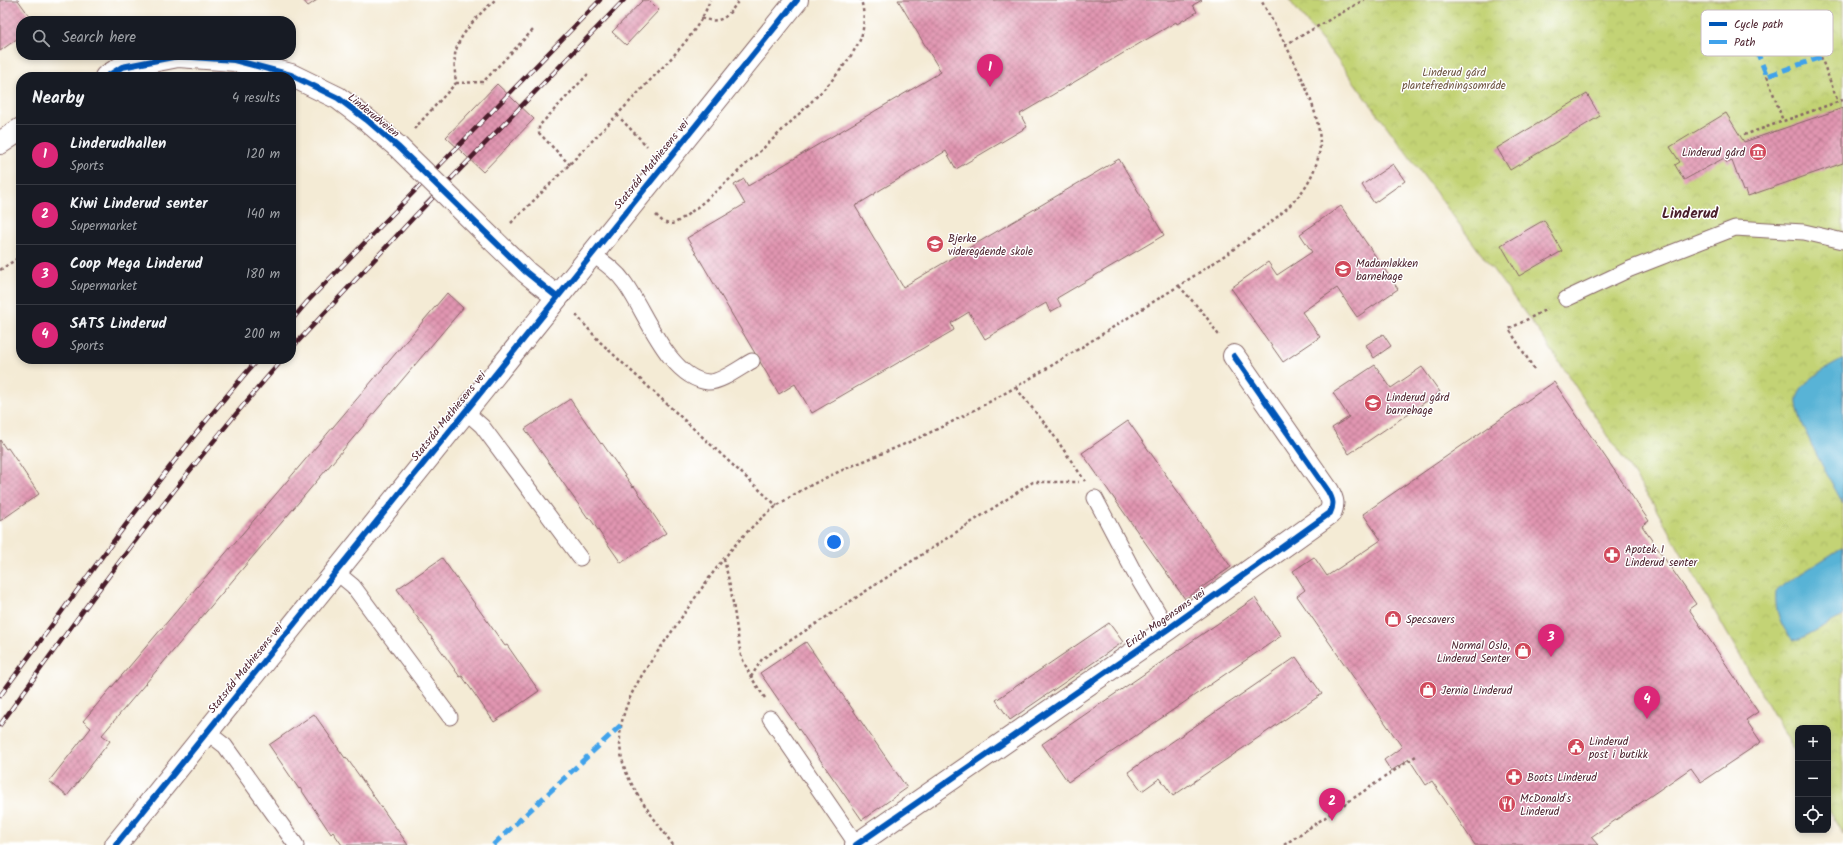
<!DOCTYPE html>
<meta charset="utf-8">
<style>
:root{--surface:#171b24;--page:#20242c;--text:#f1f3f6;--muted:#9ea1a6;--line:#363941;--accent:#db2777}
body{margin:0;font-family:Kalam,sans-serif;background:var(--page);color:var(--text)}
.controls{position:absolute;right:12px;bottom:12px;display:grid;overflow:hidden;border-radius:8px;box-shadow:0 2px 6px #0003}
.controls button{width:36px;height:36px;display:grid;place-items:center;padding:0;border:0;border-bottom:1px solid var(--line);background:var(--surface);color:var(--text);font:20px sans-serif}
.you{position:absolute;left:834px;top:542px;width:14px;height:14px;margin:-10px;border:3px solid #fff;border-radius:50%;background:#1a73e8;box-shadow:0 0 0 6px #1a73e833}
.badge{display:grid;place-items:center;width:26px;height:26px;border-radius:50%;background:var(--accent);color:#fff;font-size:13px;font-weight:700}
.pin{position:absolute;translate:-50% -33px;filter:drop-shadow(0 1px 2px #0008)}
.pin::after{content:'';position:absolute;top:21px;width:14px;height:12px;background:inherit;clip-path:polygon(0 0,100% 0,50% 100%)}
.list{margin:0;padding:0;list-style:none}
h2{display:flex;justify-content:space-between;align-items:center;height:52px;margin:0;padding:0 16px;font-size:17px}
h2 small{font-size:13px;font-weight:400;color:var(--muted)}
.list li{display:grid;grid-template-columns:26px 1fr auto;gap:12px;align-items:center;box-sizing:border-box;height:60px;padding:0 16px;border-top:1px solid var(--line)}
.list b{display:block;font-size:15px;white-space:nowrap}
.list p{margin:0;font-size:13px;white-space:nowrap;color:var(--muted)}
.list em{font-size:13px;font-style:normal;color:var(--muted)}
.icon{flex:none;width:22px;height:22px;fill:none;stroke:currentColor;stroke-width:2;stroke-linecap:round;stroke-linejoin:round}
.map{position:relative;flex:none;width:1843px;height:845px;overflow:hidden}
.search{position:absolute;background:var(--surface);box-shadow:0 2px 6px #0003;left:16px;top:16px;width:280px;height:44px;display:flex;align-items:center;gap:10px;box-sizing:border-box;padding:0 14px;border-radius:16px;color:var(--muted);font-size:15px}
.panel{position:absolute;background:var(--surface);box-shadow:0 2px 6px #0003;left:16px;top:72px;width:280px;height:292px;border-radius:16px}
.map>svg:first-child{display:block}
.park{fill:url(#park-crowns);stroke:#867950}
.water{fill:#59b3d6;stroke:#526980}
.building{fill:url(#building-cross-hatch)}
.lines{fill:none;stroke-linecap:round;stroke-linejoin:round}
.lane-casing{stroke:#866666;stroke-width:17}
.street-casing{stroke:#866666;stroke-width:24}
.secondary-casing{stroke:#866666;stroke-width:24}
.path{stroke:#866666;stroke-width:2.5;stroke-dasharray:3 3;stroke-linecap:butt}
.lane{stroke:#fff;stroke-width:15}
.street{stroke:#fff;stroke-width:22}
.secondary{stroke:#fff;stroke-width:22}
.rail-casing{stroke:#4a1f2b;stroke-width:4.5}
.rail{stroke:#fff;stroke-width:3;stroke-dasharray:9;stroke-linecap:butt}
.street-bridge-casing{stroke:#866666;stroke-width:24;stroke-linecap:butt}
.street-bridge{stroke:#fff;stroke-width:22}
.quiet{stroke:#40a2eb;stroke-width:5;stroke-dasharray:10 5;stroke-linecap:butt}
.cycleway-casing{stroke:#fff;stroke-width:8}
.cycleway{stroke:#0057b8;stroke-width:6}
.labels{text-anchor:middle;stroke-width:3;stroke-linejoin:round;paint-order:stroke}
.park-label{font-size:11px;fill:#6e5541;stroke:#fff}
.street-label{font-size:11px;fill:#4a1f2b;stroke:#fff}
.poi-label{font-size:11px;fill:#4a1f2b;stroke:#fff;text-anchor:start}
.district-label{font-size:15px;font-weight:bold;fill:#4a1f2b;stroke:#fff}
.key{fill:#fff;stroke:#c9bcbf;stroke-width:1}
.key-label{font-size:11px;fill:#4a1f2b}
</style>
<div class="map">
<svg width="1843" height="845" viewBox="0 0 1843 845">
<defs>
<pattern id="park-crowns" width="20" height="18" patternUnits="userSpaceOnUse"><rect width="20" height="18" fill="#c3d375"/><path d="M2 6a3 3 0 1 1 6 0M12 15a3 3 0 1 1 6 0" fill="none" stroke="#a9b565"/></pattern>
<pattern id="building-cross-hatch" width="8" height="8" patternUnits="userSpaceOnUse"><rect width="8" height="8" fill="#e195b1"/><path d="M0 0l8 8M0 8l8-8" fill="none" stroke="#b87990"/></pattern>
</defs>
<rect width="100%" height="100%" fill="#fff"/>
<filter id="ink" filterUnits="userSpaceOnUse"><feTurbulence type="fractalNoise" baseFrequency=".025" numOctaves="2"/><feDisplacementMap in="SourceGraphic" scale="8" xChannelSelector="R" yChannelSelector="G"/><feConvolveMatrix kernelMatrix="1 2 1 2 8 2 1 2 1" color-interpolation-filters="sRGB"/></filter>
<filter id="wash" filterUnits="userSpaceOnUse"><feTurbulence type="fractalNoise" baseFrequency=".012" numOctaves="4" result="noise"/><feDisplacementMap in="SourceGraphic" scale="16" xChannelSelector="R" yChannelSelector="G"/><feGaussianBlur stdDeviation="0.9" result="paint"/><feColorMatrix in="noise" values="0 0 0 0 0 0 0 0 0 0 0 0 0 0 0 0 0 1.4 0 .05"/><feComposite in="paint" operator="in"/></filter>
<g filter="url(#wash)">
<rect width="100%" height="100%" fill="#f4ebd5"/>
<path class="park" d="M1289,0H1843V834L1828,808V728H1798V757L1652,502L1542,336L1340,63Z"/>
<g class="water">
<path d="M1843,359V504C1832,482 1794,420 1797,398C1798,396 1800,391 1801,389C1810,376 1830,367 1843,359Z"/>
<path d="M1843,547V616L1800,639L1793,640C1781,628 1774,609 1776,592L1783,585Z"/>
</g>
<g id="blocks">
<g class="building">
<path d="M0,0H18L33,21H21V36L0,51Z"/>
<path d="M303,0H317L308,6Z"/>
<path d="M643,0H649L659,10L626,45L612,32Z"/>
<path d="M898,0H1202L1193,5L1197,12L1177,24L1176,22L1020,114L1027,127L956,169L946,151L875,193V194L855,206L903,287L1119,159L1164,235L1057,298L1061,306L1050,312L1046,303L985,339L969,312L951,323L954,330L812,413L795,384L779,394L687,238L745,204L734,185L744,179L748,186L941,72Z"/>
<path d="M497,84L534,119L483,172L446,137Z"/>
<path d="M1587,94L1600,116L1510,170L1497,148Z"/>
<path d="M1843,108V163L1748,196L1746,190L1743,191L1732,161L1727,163L1724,158L1684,180L1675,165L1680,162L1670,147L1726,113L1744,142Z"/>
<path d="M1393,164L1405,181L1374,203L1362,185Z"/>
<path d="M1341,206L1398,289L1357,317L1337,288L1302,312L1320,337L1283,362L1231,288L1268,262L1277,275L1312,252L1300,234Z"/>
<path d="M1544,220L1562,251L1519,276L1501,245Z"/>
<path d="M447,293L463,308L102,735L110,741L67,796L49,781L91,728L83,721Z"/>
<path d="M1383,334L1391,346L1374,358L1366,345Z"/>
<path d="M1375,365L1391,388L1422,367L1440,392L1349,454L1332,428L1349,417L1333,393Z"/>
<path d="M1554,382L1649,521L1642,526L1696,604L1689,609L1758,712L1746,720L1761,742L1701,782L1691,768L1591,837L1598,845H1475L1432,781L1426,785L1409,759L1391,771L1384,760L1402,747L1297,596L1305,590L1293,571L1314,557L1327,576L1381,540L1363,514Z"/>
<path d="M570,399L601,444L602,443L633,487L634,486L666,533L621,563L589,517L588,518L525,429Z"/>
<path d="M1128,421L1231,567L1185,599L1082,453Z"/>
<path d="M0,440L6,449L8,448L39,494L0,521Z"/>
<path d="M442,558L505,646L507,645L539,691L494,722L462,676L460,677L397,589Z"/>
<path d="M1255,598L1281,636L1068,782L1042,744Z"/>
<path d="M1109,623L1123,642L1010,720L996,700Z"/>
<path d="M806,642L907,788L862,820L760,673Z"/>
<path d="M1296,657L1322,694L1173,796L1160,778L1142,791L1128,772Z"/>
<path d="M314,714L345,758L346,757L408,845H342L333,832L331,834L300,788L299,789L269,745Z"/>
</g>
</g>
</g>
<g filter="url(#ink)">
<use href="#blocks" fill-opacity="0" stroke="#866666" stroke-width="1"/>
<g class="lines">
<defs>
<g id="lane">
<path d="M592,254C603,262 616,270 624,282C645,310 668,378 708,382C720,383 741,367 752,361"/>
<path d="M1566,299L1630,269L1735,228L1804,232L1843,241"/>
<path d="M465,411L482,426L580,558"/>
<path d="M1095,498L1134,572L1168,629"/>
<path d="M336,572L353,586L450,717"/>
<path d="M770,718L857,845"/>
<path d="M207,732L225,746L296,845"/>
</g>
<g id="street">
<path d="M106,77L122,67L178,56L234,60L291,75L338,98L367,120L398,147"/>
<path d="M0,143L21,129"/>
<path d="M494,241L526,272L557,297"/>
<path d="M856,845L1168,629L1330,513C1334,504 1333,500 1328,491L1234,356"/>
</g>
<path id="secondary" d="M116,845L797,0"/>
</defs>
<use href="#lane" class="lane-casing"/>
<use href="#street" class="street-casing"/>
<use href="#secondary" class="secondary-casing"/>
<g class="path">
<path d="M1777,16L1785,38"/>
<path d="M701,18C722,25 728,16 739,0"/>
<path d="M1285,45L1364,0"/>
<path d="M1821,57L1838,102"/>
<path d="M1767,76L1783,121"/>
<path d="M456,83L483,82L535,28"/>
<path d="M617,115L647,146"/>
<path d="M414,129L456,83C455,74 454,64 455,55C457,36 481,12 495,0"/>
<path d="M1744,135L1843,100"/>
<path d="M570,165L539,133V126L588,74"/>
<path d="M656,215C660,219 664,224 671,224C687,224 807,107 825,88C837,75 849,60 858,44C865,32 865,13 861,0"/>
<path d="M511,223C554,181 596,137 638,93C662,67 699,34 710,0"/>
<path d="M0,270L21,256"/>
<path d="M1179,286L1205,315L1220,337"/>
<path d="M576,315L600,342L777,506"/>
<path d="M1534,369L1509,329L1547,309"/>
<path d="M1016,388L1050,430L1085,481"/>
<path d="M724,559L731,590L741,656L751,677L765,698"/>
<path d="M751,677L762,659L1033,482H1079"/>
<path d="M673,845C658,823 632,792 624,766C607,713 647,668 675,627C704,585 736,535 778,505C824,473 879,457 929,433C1003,398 1072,353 1142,309C1177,287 1212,265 1245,241C1262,229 1279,217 1293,202C1306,189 1315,172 1319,154C1327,112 1281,37 1261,0"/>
<path d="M1284,845L1416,756"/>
</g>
<use href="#lane" class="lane"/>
<use href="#street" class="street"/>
<use href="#secondary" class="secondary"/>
<defs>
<g id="rail">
<path d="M291,321L307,302L600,0"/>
<path d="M291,349L415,216L624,0"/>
<path d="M0,696C84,582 165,466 258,359"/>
<path d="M0,725C90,600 181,475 283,359"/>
</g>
</defs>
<use href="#rail" class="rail-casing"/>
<use href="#rail" class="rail"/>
<defs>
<path id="street-bridge" d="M398,147L494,241"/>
</defs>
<use href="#street-bridge" class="street-bridge-casing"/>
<use href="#street-bridge" class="street-bridge"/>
<g class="quiet">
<path d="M1811,29L1821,57L1767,76L1756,49Z"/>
<path d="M493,845L621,725"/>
</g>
<defs>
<g id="cycleway">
<path d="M106,77L122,67L178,56L234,60L291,75L338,98L367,120L398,147L526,272L557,297"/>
<path d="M116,845L797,0"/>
<path d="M856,845L1168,629L1330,513C1334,504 1333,500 1328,491L1234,356"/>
</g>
</defs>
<use href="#cycleway" class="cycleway-casing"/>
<use href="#cycleway" class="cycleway"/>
</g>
</g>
<defs>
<symbol id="museum-disc" viewBox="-11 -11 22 22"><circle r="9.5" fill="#d1495b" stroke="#fff"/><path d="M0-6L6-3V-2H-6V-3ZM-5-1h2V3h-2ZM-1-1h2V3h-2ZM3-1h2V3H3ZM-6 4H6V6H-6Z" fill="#fff"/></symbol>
<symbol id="school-disc" viewBox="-11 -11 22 22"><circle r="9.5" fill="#d1495b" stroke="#fff"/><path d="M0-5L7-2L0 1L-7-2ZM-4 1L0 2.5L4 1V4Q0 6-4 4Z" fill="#fff"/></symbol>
<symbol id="pharmacy-disc" viewBox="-11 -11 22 22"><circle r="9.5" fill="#d1495b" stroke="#fff"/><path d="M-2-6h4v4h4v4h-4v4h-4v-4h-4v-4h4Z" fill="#fff"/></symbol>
<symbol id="shop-disc" viewBox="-11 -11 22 22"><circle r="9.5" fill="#d1495b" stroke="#fff"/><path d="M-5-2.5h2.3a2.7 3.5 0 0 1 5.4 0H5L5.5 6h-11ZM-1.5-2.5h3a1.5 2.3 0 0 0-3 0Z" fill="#fff"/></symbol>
<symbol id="civic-disc" viewBox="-11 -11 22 22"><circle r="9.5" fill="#d1495b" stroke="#fff"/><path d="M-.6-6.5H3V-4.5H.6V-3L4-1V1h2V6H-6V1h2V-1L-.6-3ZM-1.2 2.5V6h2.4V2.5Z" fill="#fff"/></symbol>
<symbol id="restaurant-disc" viewBox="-11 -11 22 22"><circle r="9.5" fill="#d1495b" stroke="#fff"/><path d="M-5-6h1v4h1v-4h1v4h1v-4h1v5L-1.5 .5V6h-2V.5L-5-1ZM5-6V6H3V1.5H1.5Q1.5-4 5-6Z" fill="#fff"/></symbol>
</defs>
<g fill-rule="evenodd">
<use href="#museum-disc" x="1748" y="142" width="20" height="20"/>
<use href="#school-disc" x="925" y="234" width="20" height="20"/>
<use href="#school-disc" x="1333" y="259" width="20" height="20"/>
<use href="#school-disc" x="1363" y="393" width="20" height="20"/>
<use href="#pharmacy-disc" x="1602" y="545" width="20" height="20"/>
<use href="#shop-disc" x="1383" y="609" width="20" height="20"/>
<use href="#shop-disc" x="1513" y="641" width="20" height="20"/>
<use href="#shop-disc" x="1418" y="680" width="20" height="20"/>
<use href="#civic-disc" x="1566" y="737" width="20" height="20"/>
<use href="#pharmacy-disc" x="1504" y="767" width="20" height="20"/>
<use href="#restaurant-disc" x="1497" y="794" width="20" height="20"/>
</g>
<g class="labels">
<g class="park-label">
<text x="1454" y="76">Linderud gård<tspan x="1454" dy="13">plantefredningsområde</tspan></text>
</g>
<g class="street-label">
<text transform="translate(374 115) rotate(39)" y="4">Linderudveien</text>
<text transform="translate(651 164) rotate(-51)" y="4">Statsråd Mathiesens vei</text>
<text transform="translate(448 416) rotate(-51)" y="4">Statsråd Mathiesens vei</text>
<text transform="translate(1165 618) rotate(-35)" y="4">Erich Mogensøns vei</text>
<text transform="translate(245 668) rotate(-51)" y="4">Statsråd Mathiesens vei</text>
</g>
<g class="poi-label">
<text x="1745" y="156" text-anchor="end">Linderud gård</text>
<text x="948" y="242">Bjerke<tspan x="948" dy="13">videregående skole</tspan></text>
<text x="1356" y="267">Madamløkken<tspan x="1356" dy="13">barnehage</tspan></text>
<text x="1386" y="401">Linderud gård<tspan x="1386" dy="13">barnehage</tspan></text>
<text x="1625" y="553">Apotek 1<tspan x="1625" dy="13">Linderud senter</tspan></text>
<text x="1406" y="623">Specsavers</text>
<text x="1510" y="649" text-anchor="end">Normal Oslo,<tspan x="1510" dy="13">Linderud Senter</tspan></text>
<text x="1441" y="694">Jernia Linderud</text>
<text x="1589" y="745">Linderud<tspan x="1589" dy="13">post i butikk</tspan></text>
<text x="1527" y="781">Boots Linderud</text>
<text x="1520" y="802">McDonald's<tspan x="1520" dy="13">Linderud</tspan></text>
</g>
<g class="district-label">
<text x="1690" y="218">Linderud</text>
</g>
</g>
<rect x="1701" y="10" width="132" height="46" rx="6" class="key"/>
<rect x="1709" y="22" width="18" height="4" fill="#0057b8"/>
<rect x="1709" y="40" width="18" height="4" fill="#40a2eb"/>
<g class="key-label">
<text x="1734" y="28">Cycle path</text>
<text x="1734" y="46">Path</text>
</g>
</svg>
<div class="controls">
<button>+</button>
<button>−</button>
<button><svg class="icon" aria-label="locate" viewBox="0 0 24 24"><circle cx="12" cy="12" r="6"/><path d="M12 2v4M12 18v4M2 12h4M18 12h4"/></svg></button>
</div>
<div class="you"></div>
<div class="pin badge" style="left:990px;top:87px">1</div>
<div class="pin badge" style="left:1332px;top:821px">2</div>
<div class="pin badge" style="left:1551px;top:657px">3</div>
<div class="pin badge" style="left:1647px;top:719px">4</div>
<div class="search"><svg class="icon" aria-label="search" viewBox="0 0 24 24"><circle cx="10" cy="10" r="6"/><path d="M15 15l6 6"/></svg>Search here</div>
<section class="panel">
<h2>Nearby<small>4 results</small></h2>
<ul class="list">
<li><span class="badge">1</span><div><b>Linderudhallen</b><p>Sports</p></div><em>120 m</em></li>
<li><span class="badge">2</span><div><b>Kiwi Linderud senter</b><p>Supermarket</p></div><em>140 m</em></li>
<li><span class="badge">3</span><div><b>Coop Mega Linderud</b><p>Supermarket</p></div><em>180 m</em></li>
<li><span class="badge">4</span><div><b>SATS Linderud</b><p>Sports</p></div><em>200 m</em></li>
</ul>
</section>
</div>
